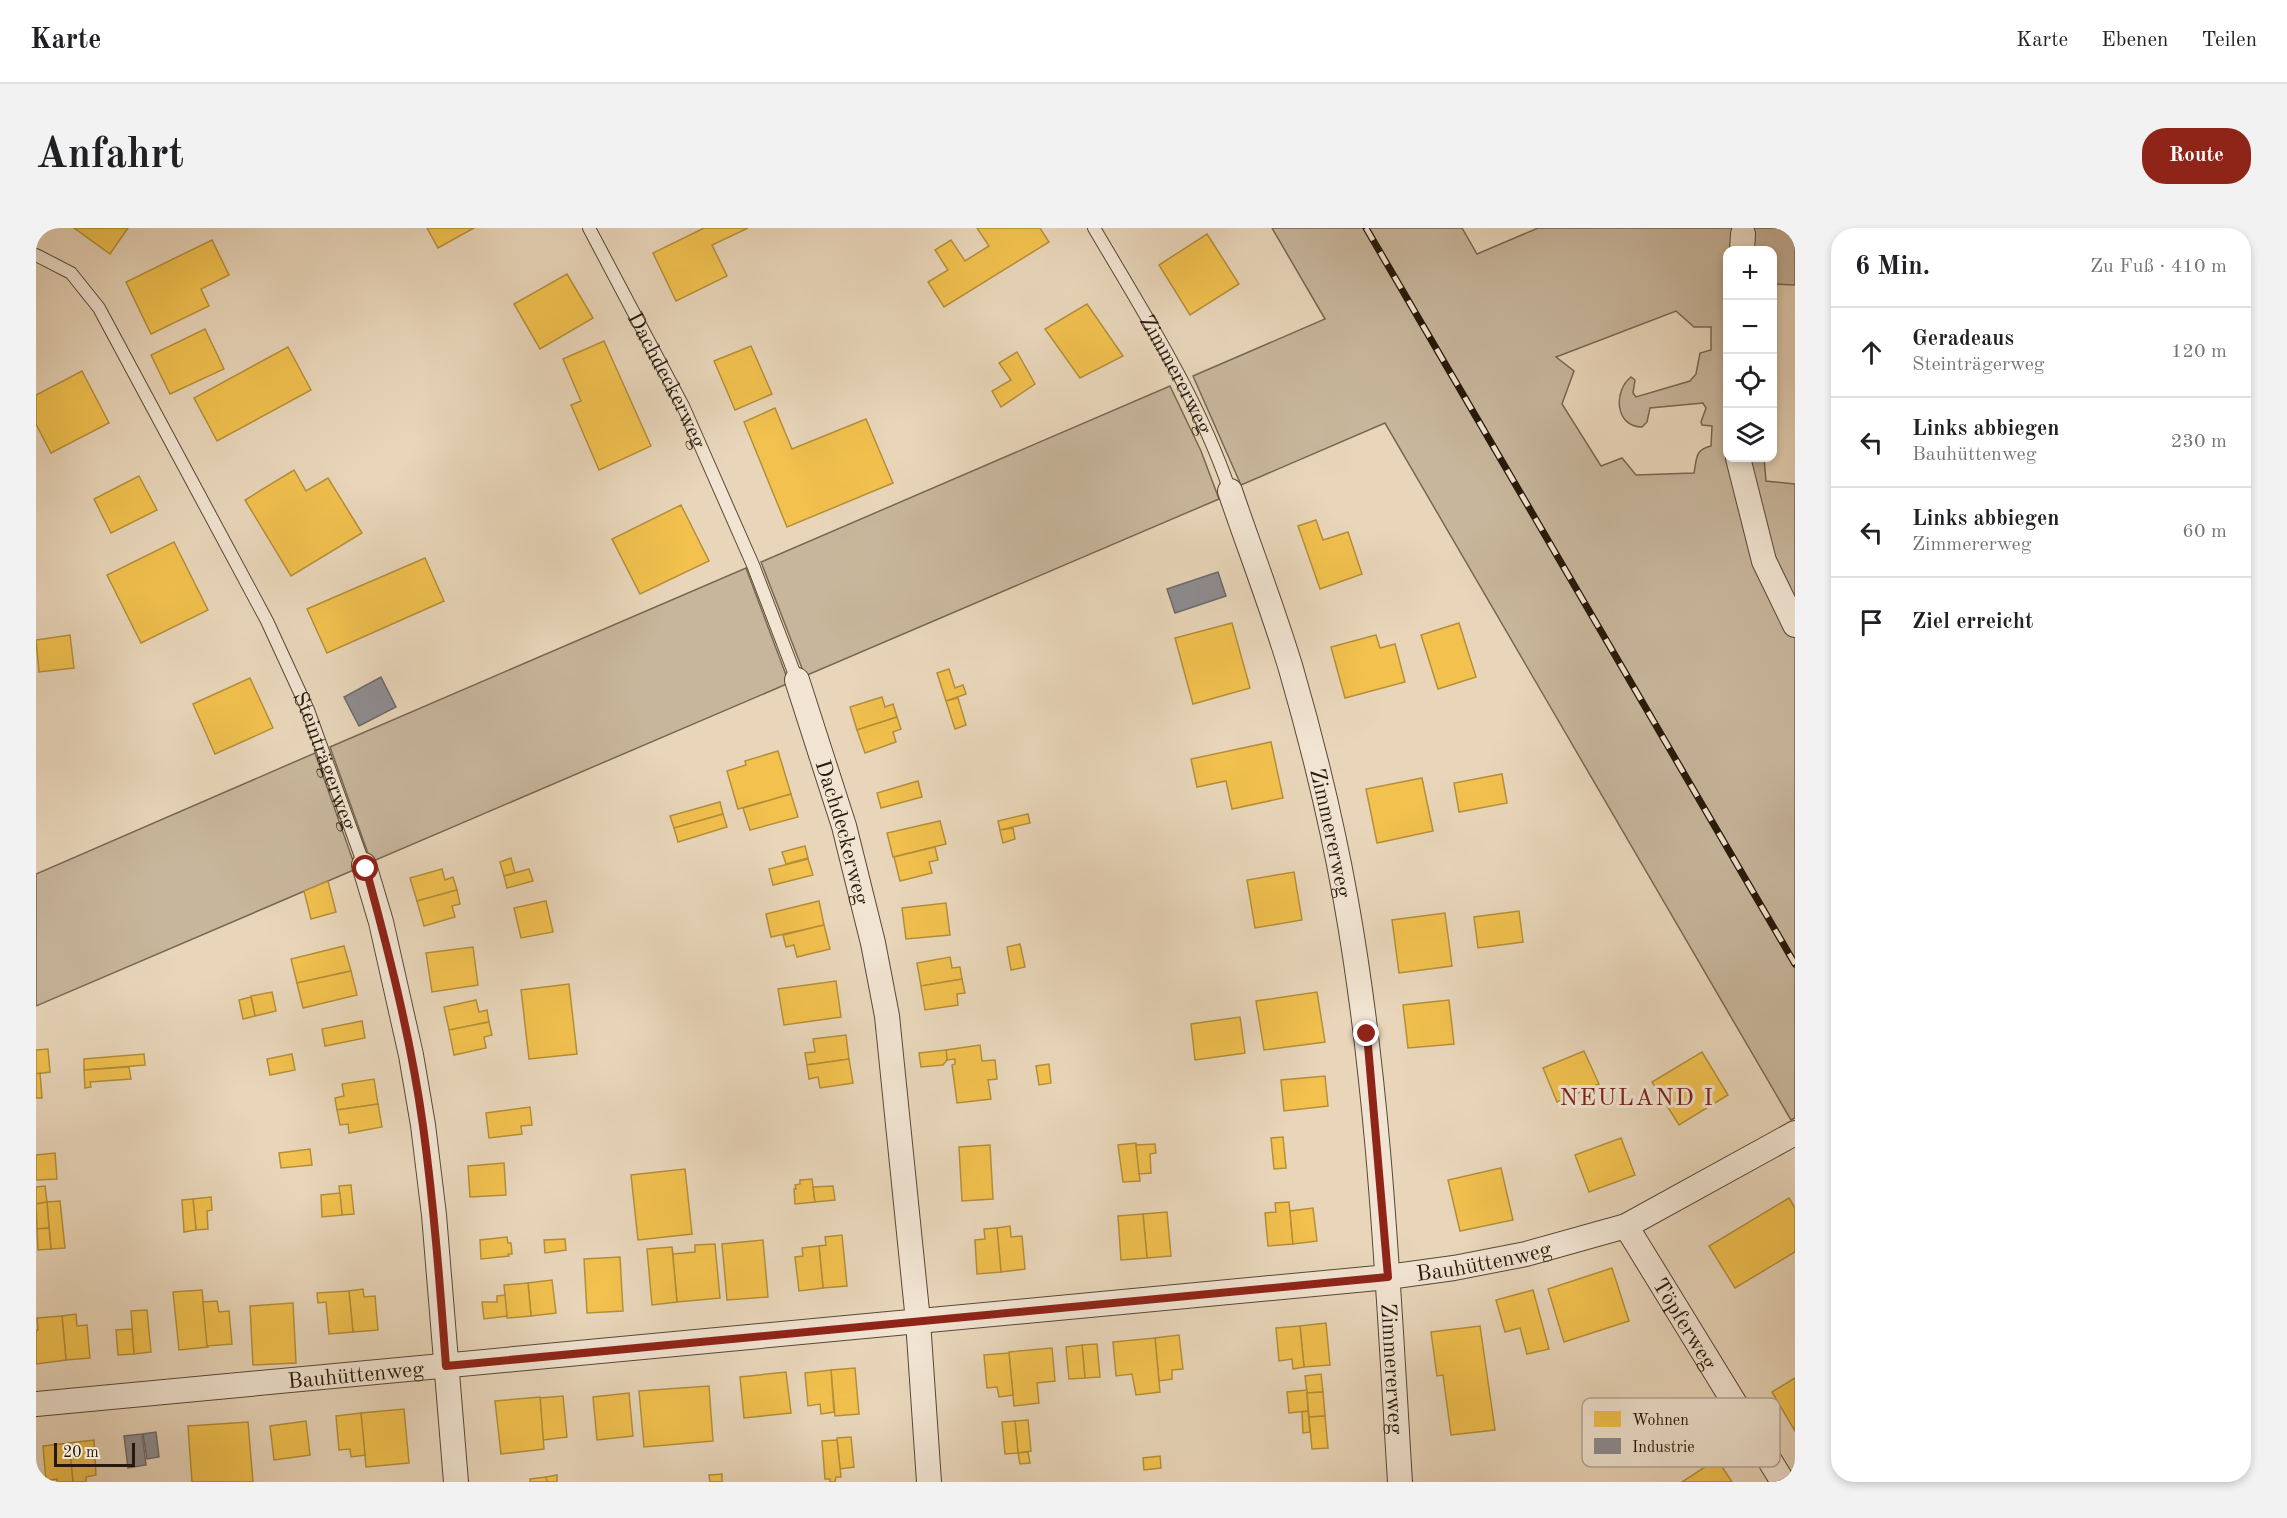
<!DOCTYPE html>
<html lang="de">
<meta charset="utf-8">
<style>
:root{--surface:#fff;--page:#f2f2f2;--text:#202124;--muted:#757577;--line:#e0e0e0;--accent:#8f2418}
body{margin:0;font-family:"Old Standard TT",serif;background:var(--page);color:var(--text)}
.controls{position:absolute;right:18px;top:18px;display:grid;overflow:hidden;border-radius:12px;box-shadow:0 3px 9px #0003}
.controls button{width:54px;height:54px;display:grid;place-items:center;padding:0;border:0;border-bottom:2px solid var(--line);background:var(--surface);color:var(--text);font:30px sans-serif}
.scale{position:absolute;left:18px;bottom:15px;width:81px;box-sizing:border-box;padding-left:6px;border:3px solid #271909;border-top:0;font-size:16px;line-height:21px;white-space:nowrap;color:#271909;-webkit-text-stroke:4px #f1e4d2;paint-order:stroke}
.stop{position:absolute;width:18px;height:18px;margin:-14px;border:4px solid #8f2418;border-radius:50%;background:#fff}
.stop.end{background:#8f2418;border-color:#fff;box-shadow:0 2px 6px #0008}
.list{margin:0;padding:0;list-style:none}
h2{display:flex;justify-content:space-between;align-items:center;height:78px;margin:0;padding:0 24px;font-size:26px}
h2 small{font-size:20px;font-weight:400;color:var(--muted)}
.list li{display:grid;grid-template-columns:39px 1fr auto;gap:18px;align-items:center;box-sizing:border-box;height:90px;padding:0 24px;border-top:2px solid var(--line)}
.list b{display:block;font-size:22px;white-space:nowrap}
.list p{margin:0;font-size:20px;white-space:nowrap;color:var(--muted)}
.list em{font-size:20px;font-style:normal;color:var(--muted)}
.icon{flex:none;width:33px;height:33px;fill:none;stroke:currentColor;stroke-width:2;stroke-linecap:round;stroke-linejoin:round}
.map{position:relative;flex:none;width:1759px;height:1254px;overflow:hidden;border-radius:24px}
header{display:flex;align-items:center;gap:36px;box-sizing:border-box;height:84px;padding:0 30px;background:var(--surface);border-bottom:2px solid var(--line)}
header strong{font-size:28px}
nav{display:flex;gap:33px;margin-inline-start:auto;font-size:21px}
.intro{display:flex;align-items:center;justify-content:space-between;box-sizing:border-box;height:144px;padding:0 36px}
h1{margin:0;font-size:42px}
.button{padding:15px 27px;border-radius:24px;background:var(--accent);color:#fff;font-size:21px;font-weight:700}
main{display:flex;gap:36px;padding:0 36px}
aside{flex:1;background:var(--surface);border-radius:24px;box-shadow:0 3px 9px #0003}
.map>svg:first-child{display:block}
.green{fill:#c8b69c;stroke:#786852;stroke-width:1.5;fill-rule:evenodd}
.homes{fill:#f2c14e;stroke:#b58f39;stroke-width:1.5}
.industry{fill:#8d8d92;stroke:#6e6a69;stroke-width:1.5}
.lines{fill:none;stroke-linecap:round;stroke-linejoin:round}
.lane-casing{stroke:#584835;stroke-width:14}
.street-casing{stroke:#584835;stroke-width:26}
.lane{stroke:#f1e4d2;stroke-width:12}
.street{stroke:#f1e4d2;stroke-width:24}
.rail-casing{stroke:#271909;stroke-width:7}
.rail{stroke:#f1e4d2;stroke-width:4.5;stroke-dasharray:14;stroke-linecap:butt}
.route{stroke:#8f2418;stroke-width:8}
.labels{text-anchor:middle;stroke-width:6;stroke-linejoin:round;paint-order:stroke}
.street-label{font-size:22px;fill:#271909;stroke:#f1e4d2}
.neighbourhood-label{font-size:24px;letter-spacing:1.5px;fill:#7a1f14;stroke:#f1e4d2}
.key{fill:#f1e4d2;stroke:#b4a796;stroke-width:1.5}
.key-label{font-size:16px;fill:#271909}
</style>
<header>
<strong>Karte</strong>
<nav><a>Karte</a><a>Ebenen</a><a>Teilen</a></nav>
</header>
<div class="intro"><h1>Anfahrt</h1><a class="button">Route</a></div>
<main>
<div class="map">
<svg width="1759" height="1254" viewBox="0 0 1759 1254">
<rect width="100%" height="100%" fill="#e9d6ba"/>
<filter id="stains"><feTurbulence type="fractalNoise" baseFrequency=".00333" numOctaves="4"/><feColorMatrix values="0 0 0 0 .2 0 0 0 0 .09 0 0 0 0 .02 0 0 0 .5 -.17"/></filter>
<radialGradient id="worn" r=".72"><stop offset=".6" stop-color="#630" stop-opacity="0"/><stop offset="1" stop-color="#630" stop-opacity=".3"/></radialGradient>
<g class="green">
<path d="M1236,0H1426L1441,26L1502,0H1759V57L1737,56L1736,22H1692V230H1728L1730,253L1759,256V890L1755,892L1349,195L1205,257L1157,148L1289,91ZM1640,83L1658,99H1675V122L1664,125L1660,146L1654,153L1600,169L1597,165L1599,152L1595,149C1577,163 1579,199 1606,199L1611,194L1614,180L1667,175L1670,180L1665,194L1666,197L1676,198L1675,218C1659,222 1661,229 1658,245L1600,247L1586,230L1565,238L1526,176L1538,143L1520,129Z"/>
<path d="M1134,158L1165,223L1183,271L769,448L725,334Z"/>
<path d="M710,340L753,455L335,634L294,519Z"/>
<path d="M279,525L320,641L0,778V646Z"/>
</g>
<g class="homes">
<path d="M38,0H92L74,26Z"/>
<path d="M391,0H438L402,20Z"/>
<path d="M668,0H712L676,17L691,48L640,73L617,25Z"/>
<path d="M941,0H1004L1013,14L908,79L892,54L912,42L899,22L915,12L929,33L953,18Z"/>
<path d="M1171,6L1203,56L1154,87L1123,37Z"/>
<path d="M176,12L193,47L165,61L173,78L115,106L90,54Z"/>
<path d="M531,46L557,90L504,121L478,76Z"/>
<path d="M1051,76L1087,128L1044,150L1009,101Z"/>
<path d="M169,101L188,141L134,166L115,127Z"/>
<path d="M568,113L615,218L563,242L535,177L545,173L527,131Z"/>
<path d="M715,118L736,166L699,182L678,133Z"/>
<path d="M252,119L275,162L181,213L158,170Z"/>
<path d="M981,124L999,156L965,179L956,163L975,152L963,135Z"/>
<path d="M46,143L73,195L15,225L0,196V167Z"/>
<path d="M739,180L756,221L830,191L857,255L751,299L708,194Z"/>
<path d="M258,242L270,263L292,250L326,305L255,348L209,272Z"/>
<path d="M103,248L121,282L75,305L58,271Z"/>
<path d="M645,277L673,333L604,366L576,311Z"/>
<path d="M1280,292L1287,312L1312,304L1326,346L1284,361L1262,298Z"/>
<path d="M138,314L172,382L105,415L71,347Z"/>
<path d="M389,330L408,373L291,425L271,381Z"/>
<path d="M1196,395L1214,460L1157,476L1139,410Z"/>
<path d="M1423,395L1440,449L1402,461L1385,407Z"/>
<path d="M34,407L38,440L3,444L0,412Z"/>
<path d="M1340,407L1344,420L1359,416L1369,454L1309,470L1295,419Z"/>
<path d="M913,441L919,460L927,457L930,466L910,473L901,445Z"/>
<path d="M214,450L237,500L179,526L157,476Z"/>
<path d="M846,469L849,479L857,476L861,489L821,502L814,479Z"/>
<path d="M922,470L930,497L919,501L910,473Z"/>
<path d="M861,489L865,501L857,504L860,514L829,525L821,502Z"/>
<path d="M1235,514L1247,570L1196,581L1190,553L1161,559L1155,531Z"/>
<path d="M742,523L755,566L702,581L691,543L710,537L709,533Z"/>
<path d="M1466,546L1471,575L1423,584L1418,555Z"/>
<path d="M1386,550L1397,603L1341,615L1330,561Z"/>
<path d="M882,553L886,569L845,580L841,565Z"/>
<path d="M755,566L762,589L714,602L707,580Z"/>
<path d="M684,574L687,586L638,600L634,588Z"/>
<path d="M687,586L691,599L642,614L638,600Z"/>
<path d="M992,586L994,595L964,602L962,593Z"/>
<path d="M904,593L910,616L857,629L851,605Z"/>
<path d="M977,600L979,611L967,615L964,602Z"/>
<path d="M769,618L772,630L750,636L746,624Z"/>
<path d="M899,619L902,632L893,634L896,645L864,653L858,629Z"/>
<path d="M475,630L479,645L468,648L464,634Z"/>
<path d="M772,631L777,647L737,657L733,641Z"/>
<path d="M406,641L409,652L417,649L421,662L381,673L374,650Z"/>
<path d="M493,641L497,653L471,660L468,648Z"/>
<path d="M1258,644L1266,692L1219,700L1211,652Z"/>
<path d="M292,653L300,684L275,691L268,663Z"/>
<path d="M421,662L424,676L416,678L419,689L388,698L381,673Z"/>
<path d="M510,673L517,704L485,710L478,680Z"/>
<path d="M783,673L788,697L735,709L730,686Z"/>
<path d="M910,675L914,707L870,711L866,680Z"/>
<path d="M1483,683L1487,714L1442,720L1438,689Z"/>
<path d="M1409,685L1416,738L1363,745L1356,692Z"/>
<path d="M788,697L794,721L761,729L758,717L750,719L747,707Z"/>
<path d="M984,716L989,739L975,742L971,719Z"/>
<path d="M308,718L315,743L261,755L255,731Z"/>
<path d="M437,719L442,757L396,764L390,725Z"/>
<path d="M914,729L916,740L924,739L926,751L885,758L881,735Z"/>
<path d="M315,743L321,767L267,780L261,755Z"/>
<path d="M926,751L929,765L921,766L922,777L889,782L885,758Z"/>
<path d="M800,753L805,789L748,797L742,761Z"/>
<path d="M533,756L541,826L493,831L485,762Z"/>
<path d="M236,764L240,783L219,788L215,768Z"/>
<path d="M1281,764L1289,814L1228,822L1220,773Z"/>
<path d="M215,769L219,788L207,791L203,772Z"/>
<path d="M440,772L443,784L451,782L453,794L413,802L408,779Z"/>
<path d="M1413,772L1418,816L1372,820L1367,777Z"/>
<path d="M1204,789L1209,825L1159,832L1155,796Z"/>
<path d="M326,793L329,810L289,818L286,801Z"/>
<path d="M453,794L456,807L448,809L450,820L418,827L413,802Z"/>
<path d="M810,807L813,831L771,837L769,825L779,824L777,811Z"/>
<path d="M944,817L946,833L959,832L961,851L952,852L955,871L921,875L916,837L919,836V831L911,832L910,822Z"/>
<path d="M12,821L14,844L0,846V822Z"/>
<path d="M910,822L911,832L907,837L885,839L883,825Z"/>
<path d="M1548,823L1563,856L1521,874L1507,840Z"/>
<path d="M1666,824L1692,867L1643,897L1616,854Z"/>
<path d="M108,826L109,837L48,842V831Z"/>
<path d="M256,826L259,842L234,847L231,831Z"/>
<path d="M813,831L817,855L784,860L782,849L773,851L771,837Z"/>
<path d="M1013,836L1015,855L1003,857L1000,838Z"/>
<path d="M93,839L95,851L54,854L55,859L49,860L48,842Z"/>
<path d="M4,845L6,870H0V846Z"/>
<path d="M1289,848L1292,878L1248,883L1245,852Z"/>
<path d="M338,851L342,876L301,882L299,870L308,868L306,856Z"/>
<path d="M342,876L346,899L313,905L312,896L304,897L301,882Z"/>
<path d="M494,879L496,897L485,898L486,906L453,910L450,885Z"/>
<path d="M1247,909L1250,940L1238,941L1235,910Z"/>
<path d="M1585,910L1599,947L1553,964L1539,927Z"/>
<path d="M1100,915L1104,953L1087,954L1082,917Z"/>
<path d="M1119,916L1120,925L1114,926L1115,945L1103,946L1100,917Z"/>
<path d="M954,917L957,971L926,973L923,919Z"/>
<path d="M274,921L276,937L245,940L243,925Z"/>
<path d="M19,925L21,951L0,952V927Z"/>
<path d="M468,935L470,967L434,969L432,938Z"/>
<path d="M1465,940L1477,992L1424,1003L1412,952Z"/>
<path d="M649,941L656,1006L602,1012L595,947Z"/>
<path d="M776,951L779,974L759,976L758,961H760L759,957L764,956V952Z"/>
<path d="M315,957L318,986L306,987L303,958Z"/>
<path d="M9,958L11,974L0,976V959Z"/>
<path d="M797,958L799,972L779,974L777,959Z"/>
<path d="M304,965L306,987L286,989L285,967Z"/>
<path d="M175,969L176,982L171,983L172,1001L160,1002L157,971Z"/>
<path d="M1753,970L1759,980V1024L1699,1060L1673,1018Z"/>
<path d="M157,971L160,1002L148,1004L146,972Z"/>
<path d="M24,973L29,1020L15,1021L11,974Z"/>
<path d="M11,974L13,1000L1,1001L0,976Z"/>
<path d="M1253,974L1257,1016L1232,1018L1229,985L1240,984L1239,975Z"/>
<path d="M1277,980L1281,1013L1257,1016L1254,983Z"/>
<path d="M1131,984L1135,1028L1111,1030L1107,986Z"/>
<path d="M1107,986L1111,1030L1085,1032L1082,988Z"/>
<path d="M974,998L975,1009L986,1008L989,1041L965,1044L961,1000Z"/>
<path d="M13,1000L15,1021L2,1022L1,1001Z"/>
<path d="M961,1000L965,1044L941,1046L939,1012L949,1011L948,1001Z"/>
<path d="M806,1007L811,1058L787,1060L783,1018L790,1017L789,1009Z"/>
<path d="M471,1009L472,1015H475L476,1026H472L473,1028L445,1031L444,1012Z"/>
<path d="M529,1011L530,1022L509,1025L508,1012Z"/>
<path d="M727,1012L732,1069L691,1072L686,1016Z"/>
<path d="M679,1016L684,1070L641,1074L636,1019L637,1026L659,1024V1017Z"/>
<path d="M783,1018L787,1060L763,1063L759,1029L767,1028L766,1020Z"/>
<path d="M636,1019L641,1074L616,1077L611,1021Z"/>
<path d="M584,1029L587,1083L551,1085L548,1031Z"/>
<path d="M1576,1040L1593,1093L1528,1114L1512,1061Z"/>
<path d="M516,1052L520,1085L495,1088L492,1055Z"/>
<path d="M492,1055L495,1088L471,1090L468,1057Z"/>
<path d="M327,1061L328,1069L339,1068L342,1102L317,1104L313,1063Z"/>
<path d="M166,1062L172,1119L143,1122L137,1064Z"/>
<path d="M1497,1062L1513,1121L1491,1126L1484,1100L1469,1104L1460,1072Z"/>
<path d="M313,1063L317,1104L293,1106L290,1074L282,1075L281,1065Z"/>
<path d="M469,1067L471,1088L448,1091L446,1074H461V1068Z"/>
<path d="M181,1073L183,1084L193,1083L196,1116L171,1118L167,1074Z"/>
<path d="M257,1075L260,1135L217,1137L214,1078Z"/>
<path d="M111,1082L115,1124L98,1126L95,1083Z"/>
<path d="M40,1086L41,1098L51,1097L54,1130L30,1132L26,1088Z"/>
<path d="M26,1088L30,1132L0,1136V1102H2L1,1090Z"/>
<path d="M1290,1095L1294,1137L1268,1139L1264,1098Z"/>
<path d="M1264,1098L1268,1139L1257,1141L1256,1131L1243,1133L1240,1100Z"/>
<path d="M1444,1098L1459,1202L1415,1207L1407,1147L1401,1148L1395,1104Z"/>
<path d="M96,1101L98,1126L82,1127L80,1102Z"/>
<path d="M1143,1107L1147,1141L1136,1142V1151L1123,1153L1119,1110Z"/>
<path d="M1119,1110L1124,1164L1100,1167L1096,1146L1080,1148L1077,1114Z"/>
<path d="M1061,1116L1064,1149L1049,1150L1046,1117Z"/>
<path d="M1046,1117L1049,1150L1033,1151L1030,1119Z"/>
<path d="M1016,1120L1019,1153L1001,1155L1003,1175L978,1178L973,1124Z"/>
<path d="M973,1125L977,1167L963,1169L961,1159L951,1160L948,1127Z"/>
<path d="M819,1140L823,1186L799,1188L795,1142Z"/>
<path d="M795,1142L798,1184L785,1186L784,1176L772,1178L769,1145Z"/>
<path d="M750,1144L755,1185L708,1190L704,1149Z"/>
<path d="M1285,1146L1287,1164L1271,1165L1269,1148Z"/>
<path d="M1759,1150V1203L1736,1164Z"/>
<path d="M673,1158L677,1213L608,1219L603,1163Z"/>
<path d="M1271,1162L1272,1183L1253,1185L1251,1164Z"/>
<path d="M1287,1164L1289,1188L1273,1189L1271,1165Z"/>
<path d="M593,1165L597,1208L561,1212L557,1169Z"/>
<path d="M527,1168L531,1209L507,1212L504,1170Z"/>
<path d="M504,1169L508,1221L465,1226L459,1173Z"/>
<path d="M368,1181L373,1235L330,1239L325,1185Z"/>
<path d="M1272,1183L1274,1204L1267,1205L1266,1184Z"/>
<path d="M325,1185L329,1227L315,1229L314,1221L303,1222L300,1188Z"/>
<path d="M1289,1188L1292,1220L1276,1221L1273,1189Z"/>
<path d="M992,1192L995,1223L982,1225L979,1193Z"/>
<path d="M270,1193L274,1227L238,1232L234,1198Z"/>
<path d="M979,1193L982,1225L969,1226L966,1194Z"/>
<path d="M212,1194L217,1254H156L152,1198Z"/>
<path d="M815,1209L818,1239L804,1241L801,1210Z"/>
<path d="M58,1212L60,1247L50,1249V1254H37L33,1215Z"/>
<path d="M801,1212L805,1249H800L799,1254H794V1251H789L786,1213Z"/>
<path d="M33,1215L37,1254H21V1251L10,1253L7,1218Z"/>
<path d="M992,1224L994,1235L984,1236L982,1225Z"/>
<path d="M1124,1228L1125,1240L1108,1242L1107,1230Z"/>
<path d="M1681,1231L1696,1254H1646Z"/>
<path d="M686,1246V1254H674L673,1247Z"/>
<path d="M521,1247V1254H511L510,1249Z"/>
<path d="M510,1249L511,1254H494V1251Z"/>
</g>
<g class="industry">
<path d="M1182,344L1190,368L1139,385L1131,361Z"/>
<path d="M345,449L360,479L323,498L308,469Z"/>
<path d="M120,1204L123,1229L111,1231L107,1206Z"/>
<path d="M106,1206L110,1237L92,1240L88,1208Z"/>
</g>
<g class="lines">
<defs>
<g id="lane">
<path id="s1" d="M553,0L647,178L717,337L761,452"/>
<path id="s2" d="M1058,0C1108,85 1162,169 1194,263"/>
<path id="s3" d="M0,27L35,45L63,80L231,393L272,482L328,637"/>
</g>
<g id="street">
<path d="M1706,22L1707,6"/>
<path d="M1702,230L1728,333L1759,397"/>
<path id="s4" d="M1194,263C1214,322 1237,381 1255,441C1277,517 1296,595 1310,673C1344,864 1352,1060 1364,1254"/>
<path id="s5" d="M761,452L808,598L837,715L851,788L882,1093L893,1254"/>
<path d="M328,637L345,694L375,827L387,897L398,987L420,1254"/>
<path id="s6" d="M1590,998L1747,1254"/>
<path id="s7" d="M0,1176L1352,1049L1418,1040L1490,1026L1590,998L1759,905"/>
</g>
</defs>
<use href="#lane" class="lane-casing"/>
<use href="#street" class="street-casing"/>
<use href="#lane" class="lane"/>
<use href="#street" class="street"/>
<defs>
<path id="rail" d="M1330,0L1759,736"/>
</defs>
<use href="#rail" class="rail-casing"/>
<use href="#rail" class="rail"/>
</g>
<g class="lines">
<path class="route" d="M330,641C353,725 375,811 387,898C398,978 404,1058 410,1138L1352,1049L1331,806"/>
</g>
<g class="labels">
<g class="street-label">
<text dy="8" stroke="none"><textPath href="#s2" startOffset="168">Zimmererweg</textPath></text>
<text dy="8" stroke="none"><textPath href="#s1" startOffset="171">Dachdeckerweg</textPath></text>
<text dy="8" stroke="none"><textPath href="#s3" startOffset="591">Steinträgerweg</textPath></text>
<text dy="8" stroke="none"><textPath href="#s5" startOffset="159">Dachdeckerweg</textPath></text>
<text dy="8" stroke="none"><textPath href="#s4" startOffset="357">Zimmererweg</textPath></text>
<text dy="8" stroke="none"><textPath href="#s7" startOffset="1455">Bauhüttenweg</textPath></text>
<text dy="8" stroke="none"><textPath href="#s6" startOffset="114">Töpferweg</textPath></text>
<text dy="8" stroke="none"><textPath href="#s4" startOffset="897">Zimmererweg</textPath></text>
<text dy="8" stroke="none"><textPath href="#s7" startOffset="321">Bauhüttenweg</textPath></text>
</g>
<g class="neighbourhood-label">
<text x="1601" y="877">NEULAND I</text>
</g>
</g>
<rect x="1546" y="1170" width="198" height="69" rx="9" class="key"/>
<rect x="1558" y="1183" width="27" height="16" fill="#f2c14e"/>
<rect x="1558" y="1210" width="27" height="16" fill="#8d8d92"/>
<g class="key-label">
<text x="1596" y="1197">Wohnen</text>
<text x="1596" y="1224">Industrie</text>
</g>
<rect width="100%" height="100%" filter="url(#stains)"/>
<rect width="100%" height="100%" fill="url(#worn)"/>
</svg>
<div class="controls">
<button>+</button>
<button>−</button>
<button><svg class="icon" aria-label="locate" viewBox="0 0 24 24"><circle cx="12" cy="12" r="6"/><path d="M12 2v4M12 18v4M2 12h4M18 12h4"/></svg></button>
<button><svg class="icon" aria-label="layers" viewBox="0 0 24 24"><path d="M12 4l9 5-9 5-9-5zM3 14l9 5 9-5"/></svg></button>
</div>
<div class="scale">20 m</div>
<div class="stop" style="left:330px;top:641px"></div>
<div class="stop end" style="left:1331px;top:806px"></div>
</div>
<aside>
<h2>6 Min.<small>Zu Fuß · 410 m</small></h2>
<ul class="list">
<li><svg class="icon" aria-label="ahead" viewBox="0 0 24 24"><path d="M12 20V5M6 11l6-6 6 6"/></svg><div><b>Geradeaus</b><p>Steinträgerweg</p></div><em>120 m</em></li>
<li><svg class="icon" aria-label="left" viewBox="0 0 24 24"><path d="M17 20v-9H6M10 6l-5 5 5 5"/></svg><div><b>Links abbiegen</b><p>Bauhüttenweg</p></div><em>230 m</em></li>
<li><svg class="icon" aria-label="left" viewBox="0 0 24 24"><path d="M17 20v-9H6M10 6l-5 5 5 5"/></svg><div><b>Links abbiegen</b><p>Zimmererweg</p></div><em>60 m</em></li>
<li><svg class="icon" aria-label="arrive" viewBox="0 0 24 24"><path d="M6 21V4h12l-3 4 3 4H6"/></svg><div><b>Ziel erreicht</b></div></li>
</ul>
</aside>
</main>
